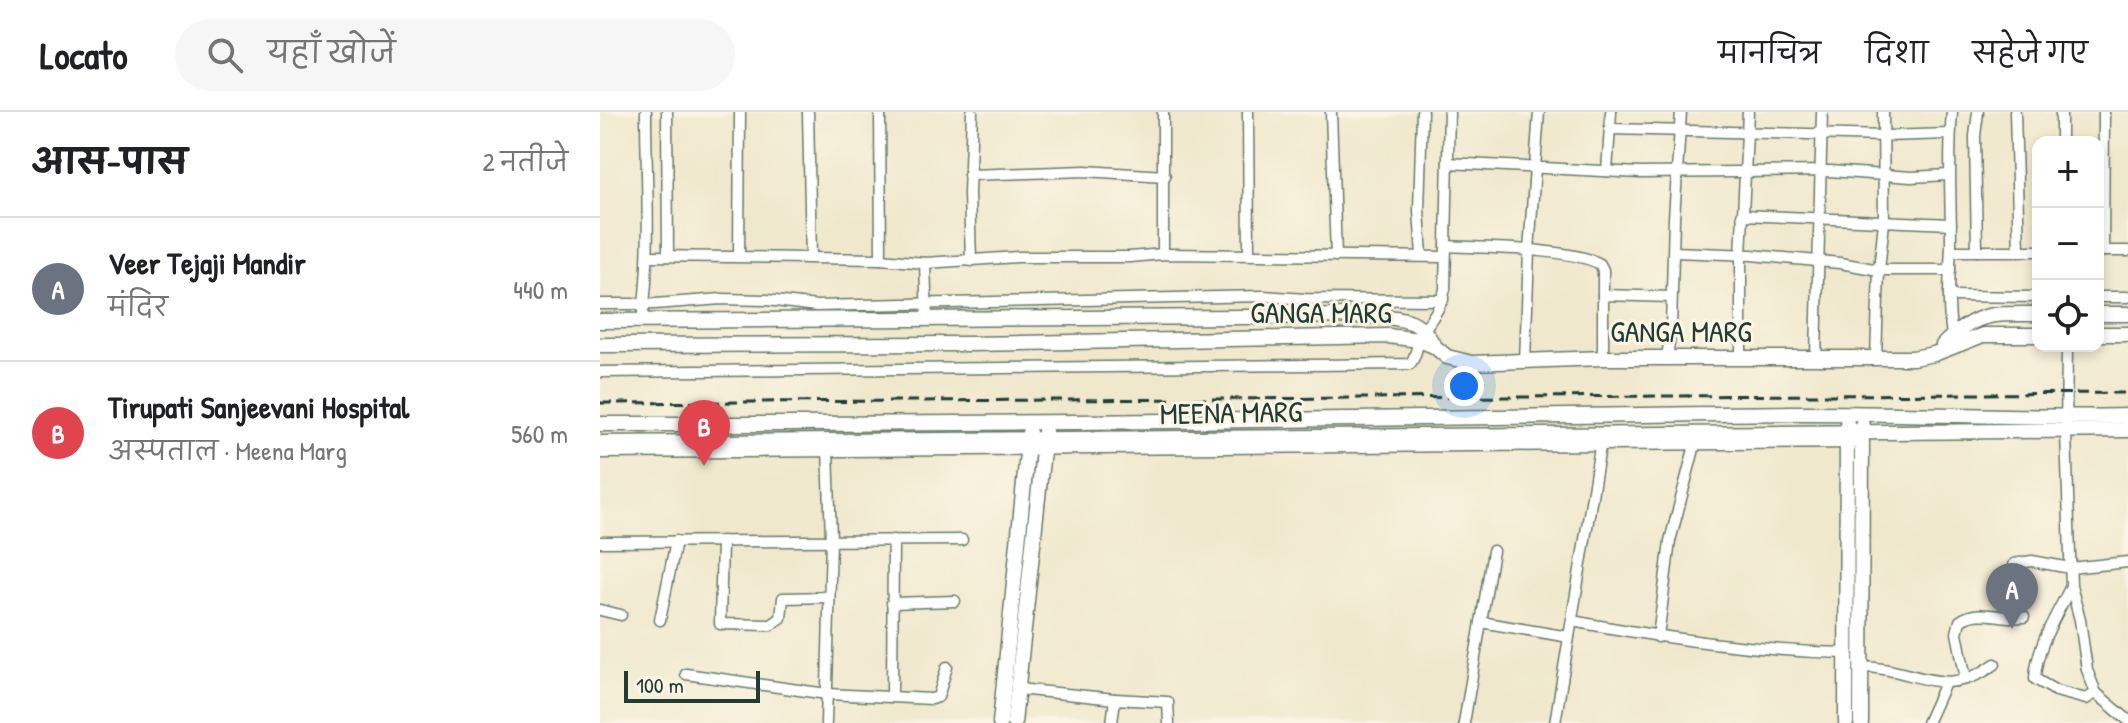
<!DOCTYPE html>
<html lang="hi">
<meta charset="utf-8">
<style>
:root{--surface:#fff;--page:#f6f6f6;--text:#202124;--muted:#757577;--line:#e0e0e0;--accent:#b45309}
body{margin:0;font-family:"Patrick Hand","Playpen Sans Deva",sans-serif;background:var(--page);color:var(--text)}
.controls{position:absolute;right:24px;top:24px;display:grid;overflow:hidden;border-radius:16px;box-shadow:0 4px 12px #0003}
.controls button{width:72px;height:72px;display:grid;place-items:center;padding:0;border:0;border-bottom:2px solid var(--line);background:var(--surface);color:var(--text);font:40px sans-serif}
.scale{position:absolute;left:24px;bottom:20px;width:136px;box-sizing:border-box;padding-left:8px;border:4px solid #1f3d34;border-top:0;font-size:22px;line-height:28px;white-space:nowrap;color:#1f3d34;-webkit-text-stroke:6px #fcf5e5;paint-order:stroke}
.you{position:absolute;left:864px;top:274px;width:28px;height:28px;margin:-20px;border:6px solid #fff;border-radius:50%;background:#1a73e8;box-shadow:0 0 0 12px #1a73e833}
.badge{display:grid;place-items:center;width:52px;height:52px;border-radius:50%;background:var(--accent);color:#fff;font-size:26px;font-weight:700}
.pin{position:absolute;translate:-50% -66px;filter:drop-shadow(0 2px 4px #0008)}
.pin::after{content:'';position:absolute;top:42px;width:28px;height:24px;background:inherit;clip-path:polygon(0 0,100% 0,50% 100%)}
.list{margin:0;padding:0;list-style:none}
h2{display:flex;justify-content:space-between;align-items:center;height:104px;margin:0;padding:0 32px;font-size:34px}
h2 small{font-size:26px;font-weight:400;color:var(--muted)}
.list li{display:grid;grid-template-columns:52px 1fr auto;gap:24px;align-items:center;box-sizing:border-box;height:144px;padding:0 32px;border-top:2px solid var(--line)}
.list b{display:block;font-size:30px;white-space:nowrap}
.list p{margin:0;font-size:26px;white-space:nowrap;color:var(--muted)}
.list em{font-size:26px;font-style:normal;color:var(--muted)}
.icon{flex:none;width:44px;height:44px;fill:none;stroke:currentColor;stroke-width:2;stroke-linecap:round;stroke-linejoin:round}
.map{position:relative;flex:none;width:1528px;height:611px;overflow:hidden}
header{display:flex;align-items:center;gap:48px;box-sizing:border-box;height:112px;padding:0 40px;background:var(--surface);border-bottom:2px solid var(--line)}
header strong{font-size:38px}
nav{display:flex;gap:44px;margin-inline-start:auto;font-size:28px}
.search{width:560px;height:72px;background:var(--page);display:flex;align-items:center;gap:20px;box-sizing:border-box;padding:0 28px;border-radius:44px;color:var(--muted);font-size:30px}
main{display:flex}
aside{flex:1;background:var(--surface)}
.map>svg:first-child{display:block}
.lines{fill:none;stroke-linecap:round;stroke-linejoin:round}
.minor-casing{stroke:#687969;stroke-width:13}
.tertiary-casing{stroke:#687969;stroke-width:17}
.minor{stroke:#fff;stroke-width:10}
.tertiary{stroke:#fff;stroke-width:14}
.rail{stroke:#1f3d34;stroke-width:3;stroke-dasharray:12 6;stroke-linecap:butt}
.labels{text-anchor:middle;stroke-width:6;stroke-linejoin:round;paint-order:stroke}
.street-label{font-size:30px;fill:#1f3d34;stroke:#fcf5e5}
</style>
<header>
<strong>Locato</strong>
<div class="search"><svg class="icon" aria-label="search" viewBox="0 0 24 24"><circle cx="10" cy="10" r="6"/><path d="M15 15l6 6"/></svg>यहाँ खोजें</div>
<nav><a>मानचित्र</a><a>दिशा</a><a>सहेजे गए</a></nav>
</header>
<main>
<aside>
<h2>आस-पास<small>2 नतीजे</small></h2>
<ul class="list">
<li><span class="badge" style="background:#6b7280">A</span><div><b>Veer Tejaji Mandir</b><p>मंदिर</p></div><em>440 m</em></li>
<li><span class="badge" style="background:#e0444e">B</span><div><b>Tirupati Sanjeevani Hospital</b><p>अस्पताल · Meena Marg</p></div><em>560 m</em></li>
</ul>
</aside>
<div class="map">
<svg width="1528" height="611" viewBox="0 0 1528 611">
<rect width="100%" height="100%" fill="#fcf5e5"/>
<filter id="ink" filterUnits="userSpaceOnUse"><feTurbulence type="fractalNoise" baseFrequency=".0125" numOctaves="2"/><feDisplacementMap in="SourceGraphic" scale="16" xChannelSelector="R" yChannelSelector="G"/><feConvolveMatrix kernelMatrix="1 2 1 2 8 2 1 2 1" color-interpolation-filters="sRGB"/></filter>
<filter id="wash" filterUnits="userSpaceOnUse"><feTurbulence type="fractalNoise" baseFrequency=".006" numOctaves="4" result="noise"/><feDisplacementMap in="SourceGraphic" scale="32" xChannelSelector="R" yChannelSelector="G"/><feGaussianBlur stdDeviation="1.8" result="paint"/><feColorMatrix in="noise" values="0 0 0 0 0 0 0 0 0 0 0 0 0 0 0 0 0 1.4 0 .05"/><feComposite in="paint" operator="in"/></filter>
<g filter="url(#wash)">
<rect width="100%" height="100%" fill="#efe8cc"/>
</g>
<g filter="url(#ink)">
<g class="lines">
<defs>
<g id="minor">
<path d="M67,0L68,144"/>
<path d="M208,0L211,145"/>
<path d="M280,0L281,147"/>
<path d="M563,0V142"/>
<path d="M648,0L649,142"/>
<path d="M731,0L736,144"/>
<path d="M822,0L819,98L822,144"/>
<path d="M1352,0C1348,45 1351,88 1351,132C1350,164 1346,196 1353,227"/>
<path d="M1415,0L1419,139"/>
<path d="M1461,0V30"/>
<path d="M1010,17L1285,24L1350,22"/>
<path d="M848,51L1040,61L1230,59L1311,65L1349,63"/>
<path d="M1007,59L1011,0"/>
<path d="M369,63L485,59L565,64"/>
<path d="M1142,103L1351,112"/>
<path d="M846,134C881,136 972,136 1000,152L1003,158V246"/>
<path d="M1351,139H1438"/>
<path d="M1377,139L1375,24L1378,0"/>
<path d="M1500,139H1528"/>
<path d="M1503,139L1504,0"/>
<path d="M1074,140L1151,143L1240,151L1279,158H1350"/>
<path d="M48,144L281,147L325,151L418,145H530L563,142L845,145"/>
<path d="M139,144L140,0"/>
<path d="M371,149L369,81L372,0"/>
<path d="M325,151L327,207"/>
<path d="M1003,183L1071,185"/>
<path d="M1349,184L1438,185"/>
<path d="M1498,185H1528"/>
<path d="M0,192H55L122,187L167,188L216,194L663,184L705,187L843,188"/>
<path d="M42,209C52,139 46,70 46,0"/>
<path d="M1467,234L1466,320L1471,474L1480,508L1487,558L1496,581L1528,608"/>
<path d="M1067,246L1071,216L1074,106L1081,0"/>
<path d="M1141,246V143L1148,0"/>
<path d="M1216,246L1222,0"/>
<path d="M1276,246L1279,158L1284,110L1283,0"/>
<path d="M925,250L929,139L939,0"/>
<path d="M0,260L810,252C816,245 816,237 819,229C827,208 840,202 845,177L849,0"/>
<path d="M0,341L1263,331"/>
<path d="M122,429L120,512L171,513L181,506L183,486L229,485"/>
<path d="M0,430L362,428"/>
<path d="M1414,452L1432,449L1470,456L1528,450"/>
<path d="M1471,474C1457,503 1436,534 1435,567L1456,579L1486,587L1496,581"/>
<path d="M292,491L355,489"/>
<path d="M0,498L21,503"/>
<path d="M60,508L76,429"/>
<path d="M972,509C1064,526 1153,539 1246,541"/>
<path d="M881,510L969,525"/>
<path d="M1058,525L1070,429L1095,333"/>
<path d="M1261,555C1315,555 1344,590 1395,552"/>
<path d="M86,562L227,582L332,587L338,585L347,555"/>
<path d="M1366,567L1357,521L1360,509C1379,495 1402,508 1424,505"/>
<path d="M418,577L515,587L512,611"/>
<path d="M292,584L293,428"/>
<path d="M515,587L568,590L569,611"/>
<path d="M226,611L231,428L228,336"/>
<path d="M864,611L893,439"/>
<path d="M955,611L1001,329"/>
<path d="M1327,611L1345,571"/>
</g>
<g id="tertiary">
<path d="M1498,202H1528"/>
<path d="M0,209L780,204C808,208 820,207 834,234"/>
<path d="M1498,222H1528"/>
<path d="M0,233L370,232L788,224L819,228L834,234L847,245L872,251L1003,246H1313L1334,242L1383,223H1438"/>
<path d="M1343,233C1377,199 1393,202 1438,202"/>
<path d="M0,312C397,313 793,306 1190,301C1303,300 1415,307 1528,304"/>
<path d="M0,331L1528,318"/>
<path d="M400,611L429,321"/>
<path d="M414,611L445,320"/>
<path d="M1246,611L1247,311"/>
<path d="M1261,611L1262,313"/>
</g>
</defs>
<use href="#minor" class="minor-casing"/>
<use href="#tertiary" class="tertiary-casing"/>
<use href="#minor" class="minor"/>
<use href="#tertiary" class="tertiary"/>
<path class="rail" d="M0,291L1528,281"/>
</g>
</g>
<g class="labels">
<g class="street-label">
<text x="721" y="211">GANGA MARG</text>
<text x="1081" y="230">GANGA MARG</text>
<text transform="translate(631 301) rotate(-1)" y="10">MEENA MARG</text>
</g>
</g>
</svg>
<div class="controls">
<button>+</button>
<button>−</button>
<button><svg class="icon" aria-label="locate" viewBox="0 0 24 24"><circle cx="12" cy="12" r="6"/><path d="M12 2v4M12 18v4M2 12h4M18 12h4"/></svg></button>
</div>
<div class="scale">100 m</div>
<div class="you"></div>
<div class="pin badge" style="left:1412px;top:517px;background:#6b7280">A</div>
<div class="pin badge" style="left:104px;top:354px;background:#e0444e">B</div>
</div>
</main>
